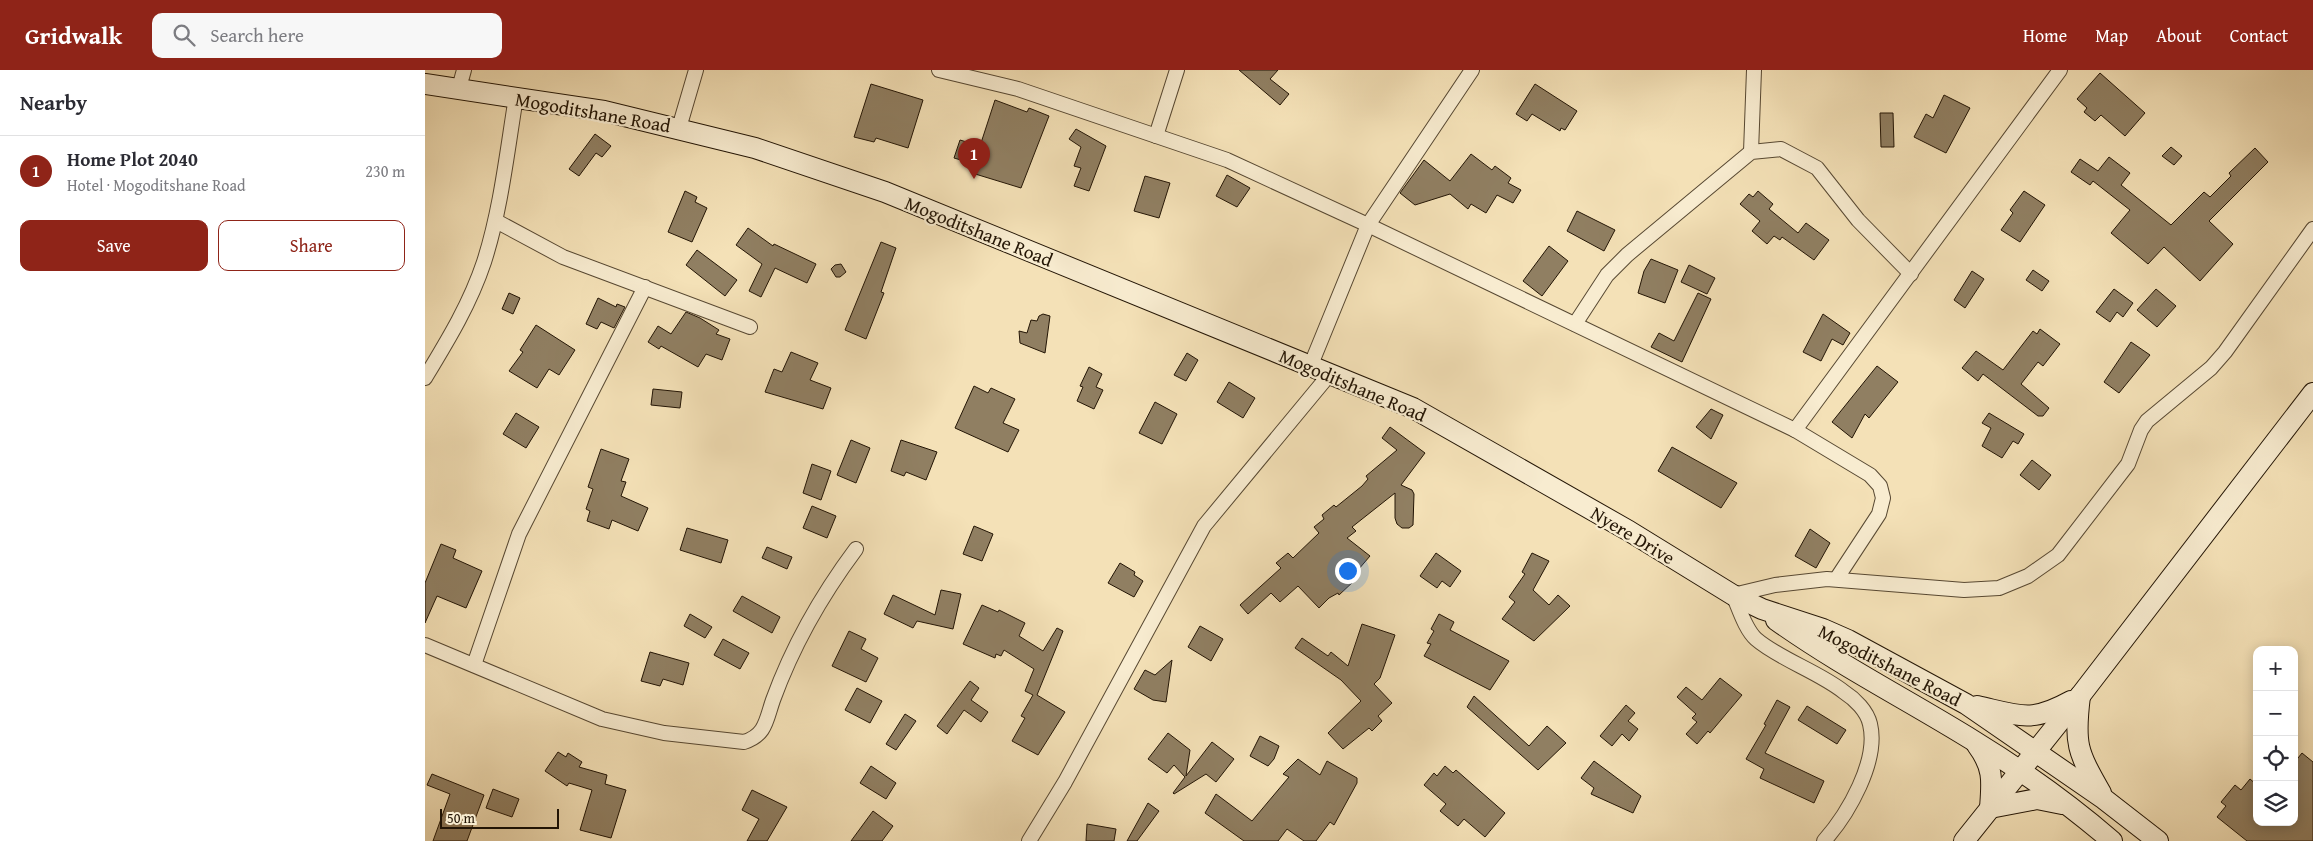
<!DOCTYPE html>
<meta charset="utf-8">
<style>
:root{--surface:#fff;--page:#f7f7f7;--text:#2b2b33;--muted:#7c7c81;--line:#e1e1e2;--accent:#8f2418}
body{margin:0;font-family:"Gentium Book Plus",serif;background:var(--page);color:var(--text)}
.controls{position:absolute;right:15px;bottom:15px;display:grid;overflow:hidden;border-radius:10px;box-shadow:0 2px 12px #0003}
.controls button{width:45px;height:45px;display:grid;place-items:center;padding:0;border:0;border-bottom:1px solid var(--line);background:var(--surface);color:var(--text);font:25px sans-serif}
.scale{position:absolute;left:15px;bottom:12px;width:119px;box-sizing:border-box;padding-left:5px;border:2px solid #231505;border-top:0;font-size:14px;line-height:18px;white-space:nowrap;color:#231505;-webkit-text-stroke:4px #f8ecd0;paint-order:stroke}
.you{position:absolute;left:922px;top:500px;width:18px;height:18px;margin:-12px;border:4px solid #fff;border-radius:50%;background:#1a73e8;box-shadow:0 0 0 8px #1a73e833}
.badge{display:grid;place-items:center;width:32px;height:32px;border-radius:50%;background:var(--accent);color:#fff;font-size:16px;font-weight:700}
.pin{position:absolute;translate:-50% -41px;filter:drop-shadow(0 1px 2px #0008)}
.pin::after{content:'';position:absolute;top:26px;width:18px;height:15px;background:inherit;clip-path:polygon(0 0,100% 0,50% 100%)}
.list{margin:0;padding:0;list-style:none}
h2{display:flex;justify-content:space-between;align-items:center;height:65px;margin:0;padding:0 20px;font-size:21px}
h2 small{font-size:16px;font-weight:400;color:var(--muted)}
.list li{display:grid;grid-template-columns:32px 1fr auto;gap:15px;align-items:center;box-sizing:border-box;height:70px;padding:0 20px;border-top:1px solid var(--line)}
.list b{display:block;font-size:19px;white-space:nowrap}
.list p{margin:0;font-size:16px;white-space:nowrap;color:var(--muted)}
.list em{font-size:16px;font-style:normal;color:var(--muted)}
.actions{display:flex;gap:10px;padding:15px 20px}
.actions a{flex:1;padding:11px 0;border:1px solid var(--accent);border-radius:10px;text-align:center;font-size:18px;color:var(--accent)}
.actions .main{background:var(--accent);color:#fff}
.icon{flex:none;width:28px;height:28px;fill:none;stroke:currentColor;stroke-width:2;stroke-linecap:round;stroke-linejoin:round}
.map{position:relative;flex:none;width:1888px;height:771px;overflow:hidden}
header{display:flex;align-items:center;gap:30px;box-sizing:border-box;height:70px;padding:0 25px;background:var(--accent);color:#fff}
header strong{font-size:24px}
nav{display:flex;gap:28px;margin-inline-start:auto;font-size:18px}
.search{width:350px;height:45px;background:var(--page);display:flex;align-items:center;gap:12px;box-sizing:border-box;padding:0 18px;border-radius:10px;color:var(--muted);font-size:19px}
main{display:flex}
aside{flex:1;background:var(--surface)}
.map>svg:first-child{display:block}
.building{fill:#907f62;stroke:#231505}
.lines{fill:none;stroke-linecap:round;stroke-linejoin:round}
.minor-casing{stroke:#574832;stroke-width:16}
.secondary-casing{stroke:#231505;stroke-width:22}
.minor{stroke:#f8ecd0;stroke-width:14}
.secondary{stroke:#f8ecd0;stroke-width:20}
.labels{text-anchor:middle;stroke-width:4.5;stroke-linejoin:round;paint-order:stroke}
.street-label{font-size:19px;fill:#231505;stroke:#f8ecd0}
</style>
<header>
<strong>Gridwalk</strong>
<div class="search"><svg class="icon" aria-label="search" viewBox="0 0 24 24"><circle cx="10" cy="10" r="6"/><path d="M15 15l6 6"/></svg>Search here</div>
<nav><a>Home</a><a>Map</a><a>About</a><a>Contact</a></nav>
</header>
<main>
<aside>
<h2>Nearby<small></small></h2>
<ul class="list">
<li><span class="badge">1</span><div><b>Home Plot 2040</b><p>Hotel · Mogoditshane Road</p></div><em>230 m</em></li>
</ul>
<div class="actions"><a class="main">Save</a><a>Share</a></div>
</aside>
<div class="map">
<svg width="1888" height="771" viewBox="0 0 1888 771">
<rect width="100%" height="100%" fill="#f4e1b7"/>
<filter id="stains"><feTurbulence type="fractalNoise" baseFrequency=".004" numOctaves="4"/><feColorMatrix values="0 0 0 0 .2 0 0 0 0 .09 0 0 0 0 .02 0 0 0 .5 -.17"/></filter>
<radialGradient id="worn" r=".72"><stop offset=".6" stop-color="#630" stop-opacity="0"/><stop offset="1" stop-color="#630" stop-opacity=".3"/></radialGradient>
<g class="building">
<path d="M814,0H853L845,9L864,24L855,35Z"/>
<path d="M1675,3L1720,43L1700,66L1676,45L1670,51L1659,42L1662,38L1652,29Z"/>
<path d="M446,14L498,30L483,78L451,68L449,72L429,67Z"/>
<path d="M1110,14L1152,41L1140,60L1136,58L1135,61L1107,44L1102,51L1091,44Z"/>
<path d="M1519,25L1545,38L1521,83L1489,67L1501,44L1508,48Z"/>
<path d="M570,30L602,42L604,38L624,46L596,118L547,103L550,94L529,88L535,70L555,76Z"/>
<path d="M1455,43H1468L1469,77H1456Z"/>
<path d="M651,59L681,76L664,121L649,116L656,98L649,96L656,77L644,69Z"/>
<path d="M170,64L186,76L177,87L171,83L154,106L144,99Z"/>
<path d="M1746,77L1757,86L1749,95L1737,86Z"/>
<path d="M1830,78L1843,92L1784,151L1808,174L1775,211L1739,177L1723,194L1686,163L1705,140L1668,111L1665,115L1646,102L1655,89L1673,101L1684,87L1705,103L1696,115L1746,155L1779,122L1785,127L1806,106L1804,103Z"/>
<path d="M1046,84L1067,100L1070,96L1086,108L1083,113L1096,120L1088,133L1072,125L1061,143L1046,134L1043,139L1025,124L990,135L975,123L999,90L1025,111Z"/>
<path d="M802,105L825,118L812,137L791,126Z"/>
<path d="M720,106L745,113L734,148L709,141Z"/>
<path d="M260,121L272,127L270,132L282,138L267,172L243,162Z"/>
<path d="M1333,121L1348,134L1344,139L1373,163L1381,153L1404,170L1389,190L1357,167L1355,170L1349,166L1342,174L1327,161L1335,151L1315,134L1324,124L1328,127Z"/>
<path d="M1599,121L1620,135L1595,172L1576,160L1588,143L1585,140Z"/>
<path d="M1152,141L1190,160L1179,181L1142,161Z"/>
<path d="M323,158L348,176L349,174L391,194L382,213L350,198L336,227L324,221L337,194L311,175Z"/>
<path d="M456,172L471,178L456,222L459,223L441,269L420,260Z"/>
<path d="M1124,176L1143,191L1117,226L1098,211Z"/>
<path d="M272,180L312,210L300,226L261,195Z"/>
<path d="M1226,189L1253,200L1240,233L1213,223L1219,201Z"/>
<path d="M416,194L421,202L415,207H411L406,199L410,195Z"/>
<path d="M1264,195L1290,208L1282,224L1256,212Z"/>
<path d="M1608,200L1624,211L1617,221L1601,210Z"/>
<path d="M1547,201L1559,209L1540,238L1529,230Z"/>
<path d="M1689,219L1708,233L1698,247L1692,242L1685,252L1671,242Z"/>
<path d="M1731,219L1751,236L1732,257L1712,240Z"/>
<path d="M84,223L95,228L88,244L77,239Z"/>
<path d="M1273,223L1286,229L1257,292L1226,277L1234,263L1249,271Z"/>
<path d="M173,228L191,237L192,234L200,237L189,258L176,252L172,259L161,254Z"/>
<path d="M261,242L275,248L294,260L291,264L305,269L297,290L281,284L273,297L236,276L234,279L223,272L233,256L246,264Z"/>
<path d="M618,244L625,246L620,283L595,273L594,261L602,263L606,250L612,251L614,246Z"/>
<path d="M1398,244L1425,263L1418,275L1407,269L1396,291L1378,282Z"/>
<path d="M111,255L150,280L134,305L124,299L112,318L84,301L98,282L95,280Z"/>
<path d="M1615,259L1635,274L1618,296L1613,292L1596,314L1624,338L1618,346H1613L1558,304L1553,311L1537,298L1551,281L1578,300L1608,261L1612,264Z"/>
<path d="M1706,272L1725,285L1694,323L1679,312Z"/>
<path d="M366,282L393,293L385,310L406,318L398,339L340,322L349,299L357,302Z"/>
<path d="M762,283L773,290L761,311L749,305Z"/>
<path d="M1452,296L1473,312L1444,348L1440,344L1427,368L1407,352Z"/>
<path d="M664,297L677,304L671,317L678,320L669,339L652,331L658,317L655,316Z"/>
<path d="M804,312L830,328L818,348L792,332Z"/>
<path d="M549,316L563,323L566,318L590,329L578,353L594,360L583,382L530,358Z"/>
<path d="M228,319L257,322L255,338L226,335Z"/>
<path d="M730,332L752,344L737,374L714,363Z"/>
<path d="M1286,339L1298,345L1286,369L1271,357Z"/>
<path d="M91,343L114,357L101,378L78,364Z"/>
<path d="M1564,343L1599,364L1593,374L1588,371L1577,388L1557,376L1566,358L1557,353Z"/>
<path d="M965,357L1000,383L976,415L987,420L989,424L988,455L984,458H977L972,454L970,448V423L927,457L931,461L922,468L945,486L927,507L930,510L914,525L913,523L904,528L894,538L873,516L855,532L846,523L823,544L815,535L856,498L851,493L863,483L868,488L894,463L889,457L899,449L897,445L909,435L911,437L937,416L943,409L941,406L972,380L957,368Z"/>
<path d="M426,370L445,378L431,413L412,405Z"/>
<path d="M476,370L512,382L501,410L481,402L479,406L466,401Z"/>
<path d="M1247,377L1312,413L1296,438L1233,401Z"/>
<path d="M176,379L204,389L196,411L201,412L196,426L223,438L213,461L187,450L184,459L162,451L165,441L161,439L168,419L163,417Z"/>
<path d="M1607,390L1626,405L1614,420L1595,405Z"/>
<path d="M387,394L406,401L396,430L378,423Z"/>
<path d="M387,436L411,446L402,468L378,458Z"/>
<path d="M549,456L568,464L557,491L538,484Z"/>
<path d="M262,458L303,470L296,493L255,480Z"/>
<path d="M1385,459L1405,473L1391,498L1370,486Z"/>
<path d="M16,474L31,480L28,488L57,501L41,538L12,526L0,553V513Z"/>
<path d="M342,477L367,487L362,499L337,488Z"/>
<path d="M1011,483L1036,501L1025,517L1017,511L1012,518L995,506Z"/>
<path d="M1107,483L1124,491L1108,520L1124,535L1133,525L1145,536L1109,571L1077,549L1090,532L1084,527L1100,504L1097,502Z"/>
<path d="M695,493L710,502L709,505L718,511L709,527L683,513Z"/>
<path d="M516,520L536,524L528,559L492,551L488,558L459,544L468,525L510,545Z"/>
<path d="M317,526L355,547L347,563L308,541Z"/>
<path d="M557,535L573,542L574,540L600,553L594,566L618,581L632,558L638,561L612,625L640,642L613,685L587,671L600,648L596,646L608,625L600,621L609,599L579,580L576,586L571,584L570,588L538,574Z"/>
<path d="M265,544L287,557L280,568L259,556Z"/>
<path d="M1014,544L1029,552L1025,560L1084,591L1065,620L999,586L1006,574L1002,573L1009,561L1006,559Z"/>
<path d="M937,554L970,565L955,608L949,614L967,633L953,646L957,651L947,661L944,658L918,679L903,663L936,631L916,610L870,578L877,568L903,586L906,582L923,596Z"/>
<path d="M775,556L798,569L786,591L763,577Z"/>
<path d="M424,561L441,569L436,579L453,588L441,612L407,596Z"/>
<path d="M298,569L324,583L315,599L289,585Z"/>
<path d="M225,582L264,593L258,615L238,609L235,616L216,611Z"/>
<path d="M747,590L741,632L728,630L709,619L720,600L730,605Z"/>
<path d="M1295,608L1317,625L1285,663L1283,661L1272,674L1261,664L1272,652L1267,648L1271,644L1252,627L1261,617L1277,630Z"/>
<path d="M545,611L554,618L546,630L563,642L556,652L539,640L522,664L512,656Z"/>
<path d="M432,618L457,631L445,653L420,640Z"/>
<path d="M1049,626L1104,676L1122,656L1141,673L1113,700L1042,637Z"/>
<path d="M1352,630L1365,637L1340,683L1399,711L1389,733L1335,708L1339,699L1321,689L1341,655L1339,654Z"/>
<path d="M1201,635L1210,643L1203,651L1213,659L1204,671L1197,664L1187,676L1175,666Z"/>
<path d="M1382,636L1421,660L1412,674L1373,650Z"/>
<path d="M480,644L491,651L471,680L461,674Z"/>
<path d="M743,663L765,680L761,706L787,672L809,689L791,712L781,704L749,724L748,723L760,707L749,695L742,703L723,689Z"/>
<path d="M835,666L854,676L849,689L843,696L825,686Z"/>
<path d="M133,682L141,687L143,683L157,692L154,697L182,705L180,714L201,720L186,768L155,760L167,720L144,713L142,716L120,701Z"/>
<path d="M1877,683L1888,692V771H1822L1792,747L1801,736L1796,732L1810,715L1816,720L1825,709L1832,715V752H1869V693Z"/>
<path d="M873,689L895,705L902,691L932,708V713L909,755L905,752L891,771H879L862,759L853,771H819L780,743L791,724L827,751L864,707L858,704Z"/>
<path d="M1169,691L1216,726L1208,743L1166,724L1169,718L1156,708Z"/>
<path d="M446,696L471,713L461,729L435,713Z"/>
<path d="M1020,696L1028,703L1031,700L1080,743L1060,767L1039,749L1033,756L1015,741L1021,734L999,715L1009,703L1012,706Z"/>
<path d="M7,704L59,725L42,771H8L25,724L2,715Z"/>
<path d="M68,719L94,729L87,747L61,738Z"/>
<path d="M327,720L362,737L342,771H322L334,749L317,740Z"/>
<path d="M723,733L734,741L712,771H702Z"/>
<path d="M448,741L468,756L457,771H426Z"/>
<path d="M662,754L691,759L689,771H661Z"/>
</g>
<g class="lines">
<defs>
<g id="minor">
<path d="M514,0L593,19L802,90L943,155L1370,360L1445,405L1455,416L1458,428L1454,444L1412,508"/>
<path d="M34,18L39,0"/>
<path d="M254,58L271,0"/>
<path d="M731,66L752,0"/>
<path d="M1326,82L1329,0"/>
<path d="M71,151L138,187L325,257"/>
<path d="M1150,254L1182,205L1202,185L1326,82L1356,79L1392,98L1433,150L1486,204"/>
<path d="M885,297L943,155L1047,0"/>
<path d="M0,308C23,270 45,234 59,192C76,139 82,82 91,27"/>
<path d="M1370,360L1635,0"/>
<path d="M0,575L177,649L239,663L319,672C341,665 341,650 348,630C368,575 396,526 431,479"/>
<path d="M49,595L94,464L220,217"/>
<path d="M604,771L640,712L779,456L904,305"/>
<path d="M1399,771C1423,744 1454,691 1445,654C1442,641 1430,629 1419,622C1394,602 1354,589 1331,569C1320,559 1314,538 1308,525L1350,515L1402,509L1539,520L1574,518L1603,506L1633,485L1703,394L1716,360L1722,351L1786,298L1800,282L1888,159"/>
</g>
<g id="secondary">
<path d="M0,14L179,41L330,78L460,122L988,338L1204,461L1308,525L1337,539L1398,559L1423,570L1541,634L1679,729L1733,771"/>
<path d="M1351,550C1414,595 1483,630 1549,671C1598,701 1644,734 1687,771"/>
<path d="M1655,626C1649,674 1652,681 1676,723"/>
<path d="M1552,636C1596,646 1606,653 1646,631"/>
<path d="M1552,675C1569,698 1567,711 1565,738L1612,729L1637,734"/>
<path d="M1539,771L1655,626L1888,323"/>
</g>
</defs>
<use href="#minor" class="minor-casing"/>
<use href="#secondary" class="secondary-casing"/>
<use href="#minor" class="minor"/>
<use href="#secondary" class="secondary"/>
</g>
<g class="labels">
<g class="street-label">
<text transform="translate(168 42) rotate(10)" y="7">Mogoditshane Road</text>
<text transform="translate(554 161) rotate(22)" y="7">Mogoditshane Road</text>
<text transform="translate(928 315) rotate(23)" y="7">Mogoditshane Road</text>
<text transform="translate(1208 465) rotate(31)" y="7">Nyere Drive</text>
<text transform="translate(1465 595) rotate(27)" y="7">Mogoditshane Road</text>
</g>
</g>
<rect width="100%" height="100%" filter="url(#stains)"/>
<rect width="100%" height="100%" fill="url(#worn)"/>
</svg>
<div class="controls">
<button>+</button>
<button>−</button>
<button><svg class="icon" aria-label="locate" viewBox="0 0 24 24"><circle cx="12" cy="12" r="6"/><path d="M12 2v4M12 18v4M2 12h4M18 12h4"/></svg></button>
<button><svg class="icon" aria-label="layers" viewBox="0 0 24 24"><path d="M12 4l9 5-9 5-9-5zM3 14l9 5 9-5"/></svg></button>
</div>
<div class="scale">50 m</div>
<div class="you"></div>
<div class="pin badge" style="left:549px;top:109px">1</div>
</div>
</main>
